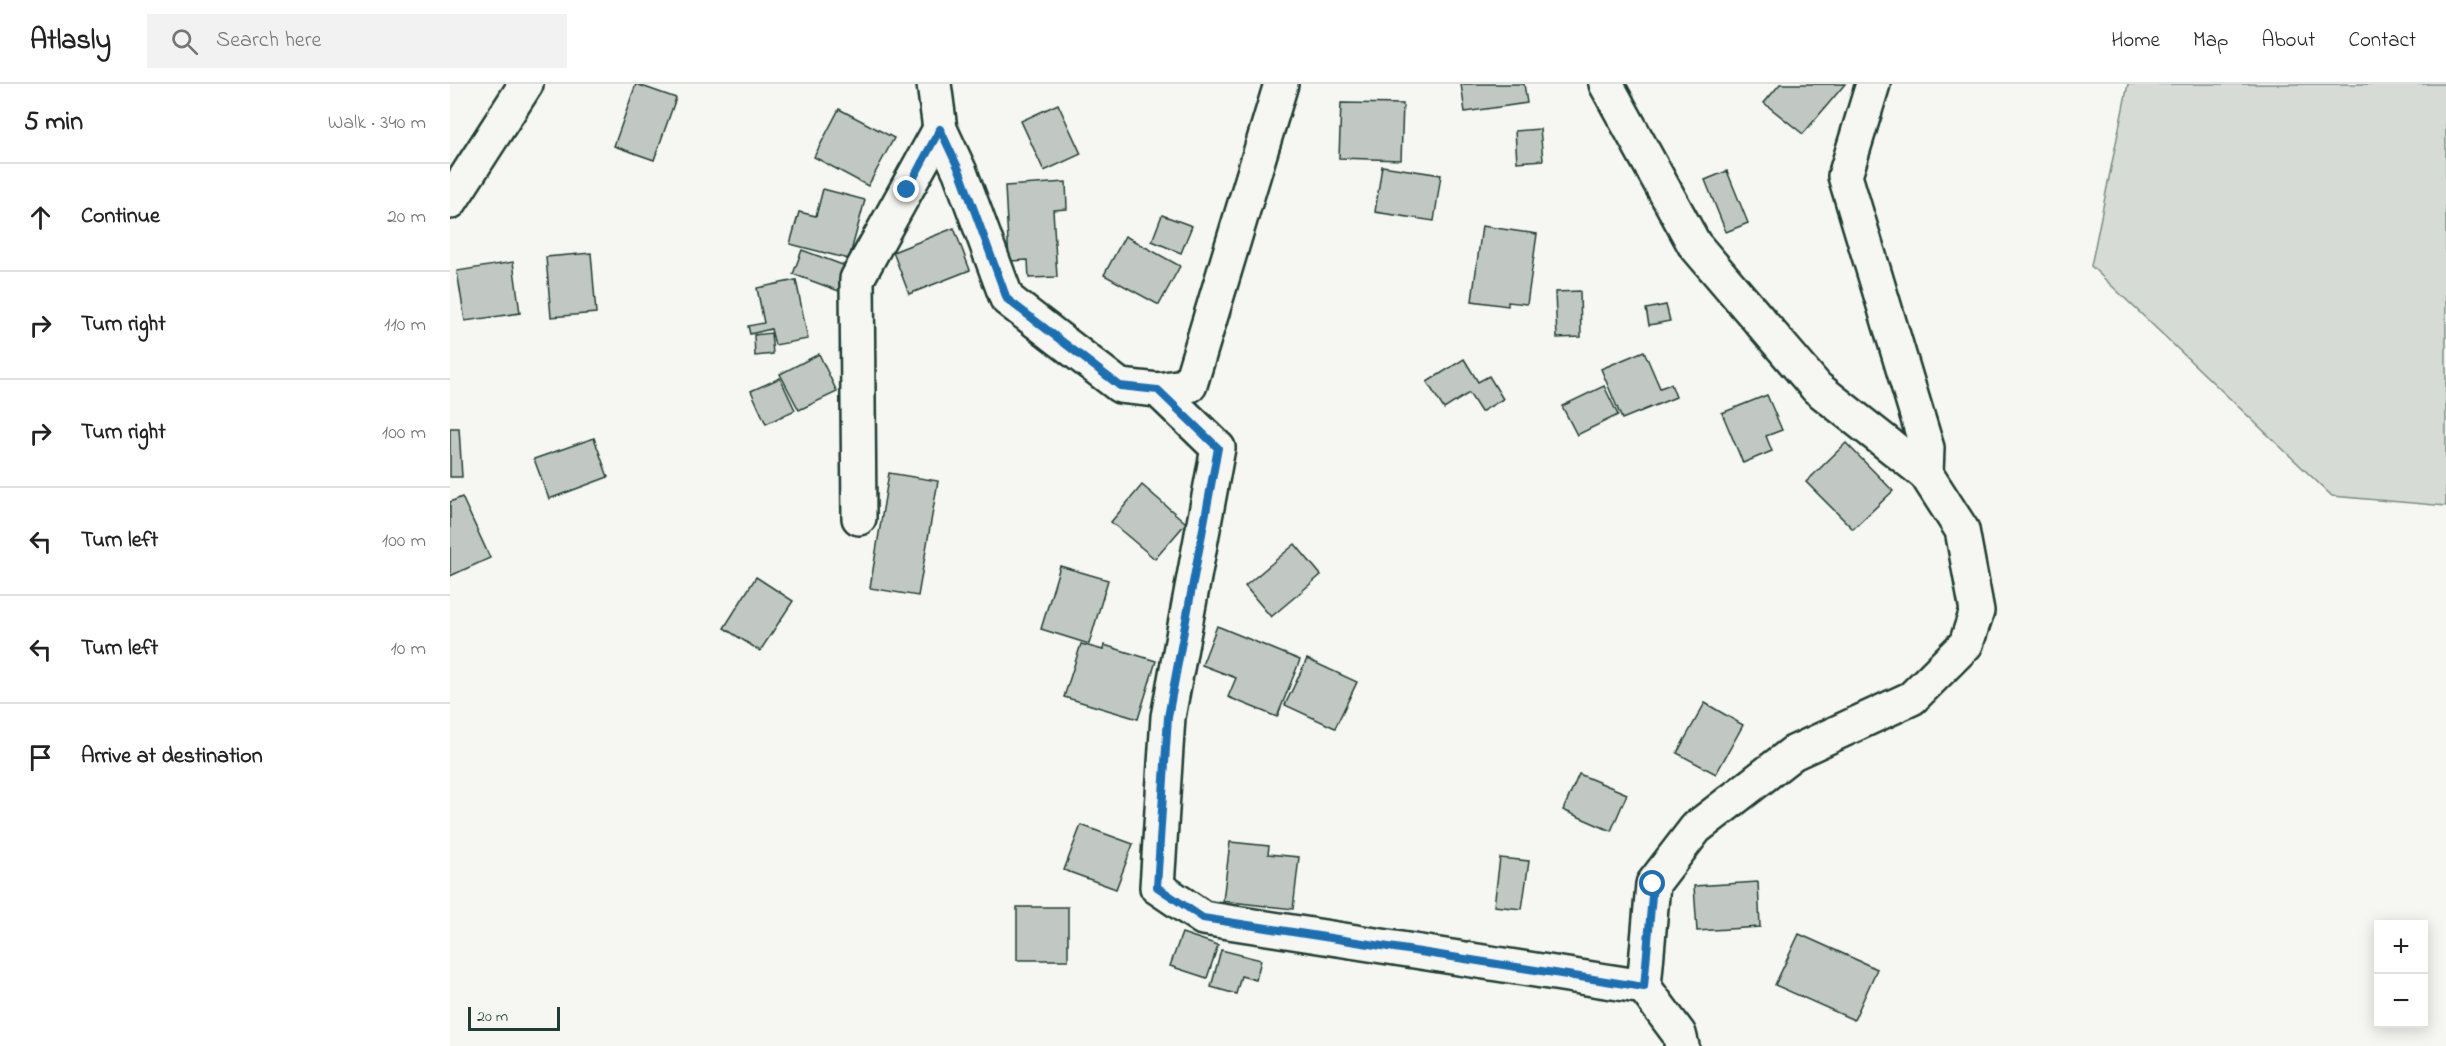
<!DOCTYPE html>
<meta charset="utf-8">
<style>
:root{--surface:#fff;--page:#f2f2f2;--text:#222;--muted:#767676;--line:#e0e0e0}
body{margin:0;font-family:"Indie Flower",sans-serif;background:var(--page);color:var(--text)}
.controls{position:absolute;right:18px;bottom:18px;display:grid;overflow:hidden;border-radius:0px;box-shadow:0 3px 15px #0003}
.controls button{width:54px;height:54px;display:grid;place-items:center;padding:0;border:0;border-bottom:2px solid var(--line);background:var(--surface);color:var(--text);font:30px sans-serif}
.scale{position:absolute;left:18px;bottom:15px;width:92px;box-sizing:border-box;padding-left:6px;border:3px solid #1f3d34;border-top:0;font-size:16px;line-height:21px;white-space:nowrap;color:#1f3d34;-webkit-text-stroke:4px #f6f6f2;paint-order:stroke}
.stop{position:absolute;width:18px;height:18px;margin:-14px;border:4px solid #1f6fb2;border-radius:50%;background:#fff}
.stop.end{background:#1f6fb2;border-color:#fff;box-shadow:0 2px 6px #0008}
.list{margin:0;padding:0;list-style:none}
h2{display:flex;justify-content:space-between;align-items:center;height:78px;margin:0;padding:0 24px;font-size:26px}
h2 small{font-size:20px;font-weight:400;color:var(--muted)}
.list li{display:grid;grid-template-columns:39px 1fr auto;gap:18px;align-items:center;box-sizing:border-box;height:108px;padding:0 24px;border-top:2px solid var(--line)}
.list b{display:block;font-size:22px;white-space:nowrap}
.list em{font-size:20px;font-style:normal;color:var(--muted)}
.icon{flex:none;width:33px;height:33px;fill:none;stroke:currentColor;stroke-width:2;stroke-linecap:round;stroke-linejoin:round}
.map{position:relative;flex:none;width:1996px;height:962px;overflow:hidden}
header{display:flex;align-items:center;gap:36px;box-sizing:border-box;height:84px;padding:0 30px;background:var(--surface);border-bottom:2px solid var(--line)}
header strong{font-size:28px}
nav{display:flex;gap:33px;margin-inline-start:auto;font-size:21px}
.search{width:420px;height:54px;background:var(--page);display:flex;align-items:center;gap:15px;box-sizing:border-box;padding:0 21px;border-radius:0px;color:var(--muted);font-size:22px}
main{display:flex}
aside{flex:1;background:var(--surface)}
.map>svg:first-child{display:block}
.green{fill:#d6dbd6;stroke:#7a8c85;stroke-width:1.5}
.building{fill:#c1c8c3;stroke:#1f3d34;stroke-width:1.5}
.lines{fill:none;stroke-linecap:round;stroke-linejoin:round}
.street-casing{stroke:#1f3d34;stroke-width:38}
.street{stroke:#f6f6f2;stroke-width:33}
.route{stroke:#1f6fb2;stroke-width:8}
</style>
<header>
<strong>Atlasly</strong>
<div class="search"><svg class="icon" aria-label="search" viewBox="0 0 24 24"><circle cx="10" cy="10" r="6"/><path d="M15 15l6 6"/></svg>Search here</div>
<nav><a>Home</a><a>Map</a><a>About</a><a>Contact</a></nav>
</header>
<main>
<aside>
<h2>5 min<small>Walk · 340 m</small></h2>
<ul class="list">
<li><svg class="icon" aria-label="ahead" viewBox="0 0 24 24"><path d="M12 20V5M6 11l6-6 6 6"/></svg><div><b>Continue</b></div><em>20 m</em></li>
<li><svg class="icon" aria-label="right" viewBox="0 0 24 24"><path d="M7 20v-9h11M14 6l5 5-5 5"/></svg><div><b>Turn right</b></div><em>110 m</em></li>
<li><svg class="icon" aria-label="right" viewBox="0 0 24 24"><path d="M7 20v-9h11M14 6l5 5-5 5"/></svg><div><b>Turn right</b></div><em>100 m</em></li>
<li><svg class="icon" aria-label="left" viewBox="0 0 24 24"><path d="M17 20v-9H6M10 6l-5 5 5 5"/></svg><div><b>Turn left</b></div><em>100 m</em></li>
<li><svg class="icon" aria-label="left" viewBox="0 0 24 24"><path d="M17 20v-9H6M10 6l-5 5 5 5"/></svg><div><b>Turn left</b></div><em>10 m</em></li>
<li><svg class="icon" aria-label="arrive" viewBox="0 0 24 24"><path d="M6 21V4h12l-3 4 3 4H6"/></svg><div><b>Arrive at destination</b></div></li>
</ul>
</aside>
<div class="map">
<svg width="1996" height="962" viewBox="0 0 1996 962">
<rect width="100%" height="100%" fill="#f6f6f2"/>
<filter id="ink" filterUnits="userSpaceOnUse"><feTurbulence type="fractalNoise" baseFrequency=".0167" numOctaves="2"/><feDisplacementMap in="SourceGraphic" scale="12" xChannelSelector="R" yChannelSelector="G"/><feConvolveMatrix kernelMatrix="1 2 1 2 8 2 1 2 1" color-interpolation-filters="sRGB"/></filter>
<g filter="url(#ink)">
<path class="green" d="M1678,0H1996V422L1882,412L1641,182Z"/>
<g class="building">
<path d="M186,0L226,14L204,76L164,62Z"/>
<path d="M1011,0H1074L1077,19L1015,28Z"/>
<path d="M1330,0H1395L1353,50L1314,19Z"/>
<path d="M891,19L953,20L951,76L889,74Z"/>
<path d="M608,20L631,70L594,87L571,37Z"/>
<path d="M389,25L444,54L418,102L364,73Z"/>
<path d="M1090,45L1093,76L1067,78L1065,47Z"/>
<path d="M932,82L991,91L984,137L925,128Z"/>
<path d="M1277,87L1298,139L1276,148L1255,96Z"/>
<path d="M616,98L617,125L603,126L607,193L579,194L578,176L559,177L555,102Z"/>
<path d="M373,105L415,116L399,175L340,160L349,128L366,132Z"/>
<path d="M712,131L742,142L731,169L702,157Z"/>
<path d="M1032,142L1087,150L1077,220L1058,218V222L1022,217Z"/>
<path d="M504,144L520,186L459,210L443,168Z"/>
<path d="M675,152L730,182L709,221L654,191Z"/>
<path d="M352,166L398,183L389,207L343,190Z"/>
<path d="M141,169L146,229L101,233L96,173Z"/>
<path d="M63,178L70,229L15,237L7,187Z"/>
<path d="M346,196L358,255L325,261L321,245L300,250L298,242L314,239L307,204Z"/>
<path d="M1130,207L1131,253L1107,254L1105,208Z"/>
<path d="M1216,221L1220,237L1199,241L1196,225Z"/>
<path d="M321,249L323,270L305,272L304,251Z"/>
<path d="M1194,267L1210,304L1221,300L1226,313L1172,335L1151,285Z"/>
<path d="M369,270L387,308L349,326L330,290Z"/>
<path d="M1014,275L1028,298L1039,292L1053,315L1031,328L1019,309L994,325L977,298Z"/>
<path d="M330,294L345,326L316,340L301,307Z"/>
<path d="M1154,302L1168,331L1127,351L1112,322Z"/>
<path d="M1317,311L1332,346L1316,352L1322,367L1293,379L1272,329Z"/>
<path d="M0,344H9L12,393H0Z"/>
<path d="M144,354L158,393L99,415L84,375Z"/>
<path d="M1396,359L1443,407L1403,445L1356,398Z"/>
<path d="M439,389L488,397L468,512L420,504Z"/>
<path d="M692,401L736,439L705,475L661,438Z"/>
<path d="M12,413L40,474L0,492V418Z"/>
<path d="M845,460L871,491L821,533L795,502Z"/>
<path d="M610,482L658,496L639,560L591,545Z"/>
<path d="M306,493L343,517L310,567L274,544Z"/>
<path d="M767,542L850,576L827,633L778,613L786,594L752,581Z"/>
<path d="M631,560L653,566L654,561L706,577L688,635L614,613Z"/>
<path d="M857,575L907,598L885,644L835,621Z"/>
<path d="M1255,619L1293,641L1266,690L1227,669Z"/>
<path d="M1129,690L1177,710L1161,747L1113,726Z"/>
<path d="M631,741L683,760L666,805L614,786Z"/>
<path d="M780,758L819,762L818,770L849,773L843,825L773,817Z"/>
<path d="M1050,774L1079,777L1072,825L1044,822Z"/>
<path d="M1308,798L1310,843L1247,847L1244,802Z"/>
<rect x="567" y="823" width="51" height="53"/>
<path d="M732,849L768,861L757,894L720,882Z"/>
<path d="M1349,850L1427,885L1404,936L1325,901Z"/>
<path d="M771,866L811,876L806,896L791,892L786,910L761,903Z"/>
</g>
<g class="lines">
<defs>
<g id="street">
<path d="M484,0L490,45L510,88L557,215L670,302L708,306L740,301L831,0"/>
<path d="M1156,0L1244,160L1367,304L1476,390"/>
<path d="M0,118L76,0"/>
<path d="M708,306L768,364L718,633L707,803L753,834L1194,903"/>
<path d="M409,434L407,195L490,45"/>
<path d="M1232,962L1229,950L1194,903L1203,800L1246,744L1343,669L1462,614L1516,560L1527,527L1512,446L1476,390L1477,364L1395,92L1423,0"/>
</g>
</defs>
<use href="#street" class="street-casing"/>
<use href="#street" class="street"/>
</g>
</g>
<g class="lines" filter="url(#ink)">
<path class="route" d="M457,106L490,45L510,88L557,215L670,302L708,306L768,364L718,633L707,803L753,834L1194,903L1203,800"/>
</g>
</svg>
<div class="controls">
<button>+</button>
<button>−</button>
</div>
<div class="scale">20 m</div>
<div class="stop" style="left:1203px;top:800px"></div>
<div class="stop end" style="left:457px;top:106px"></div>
</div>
</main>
